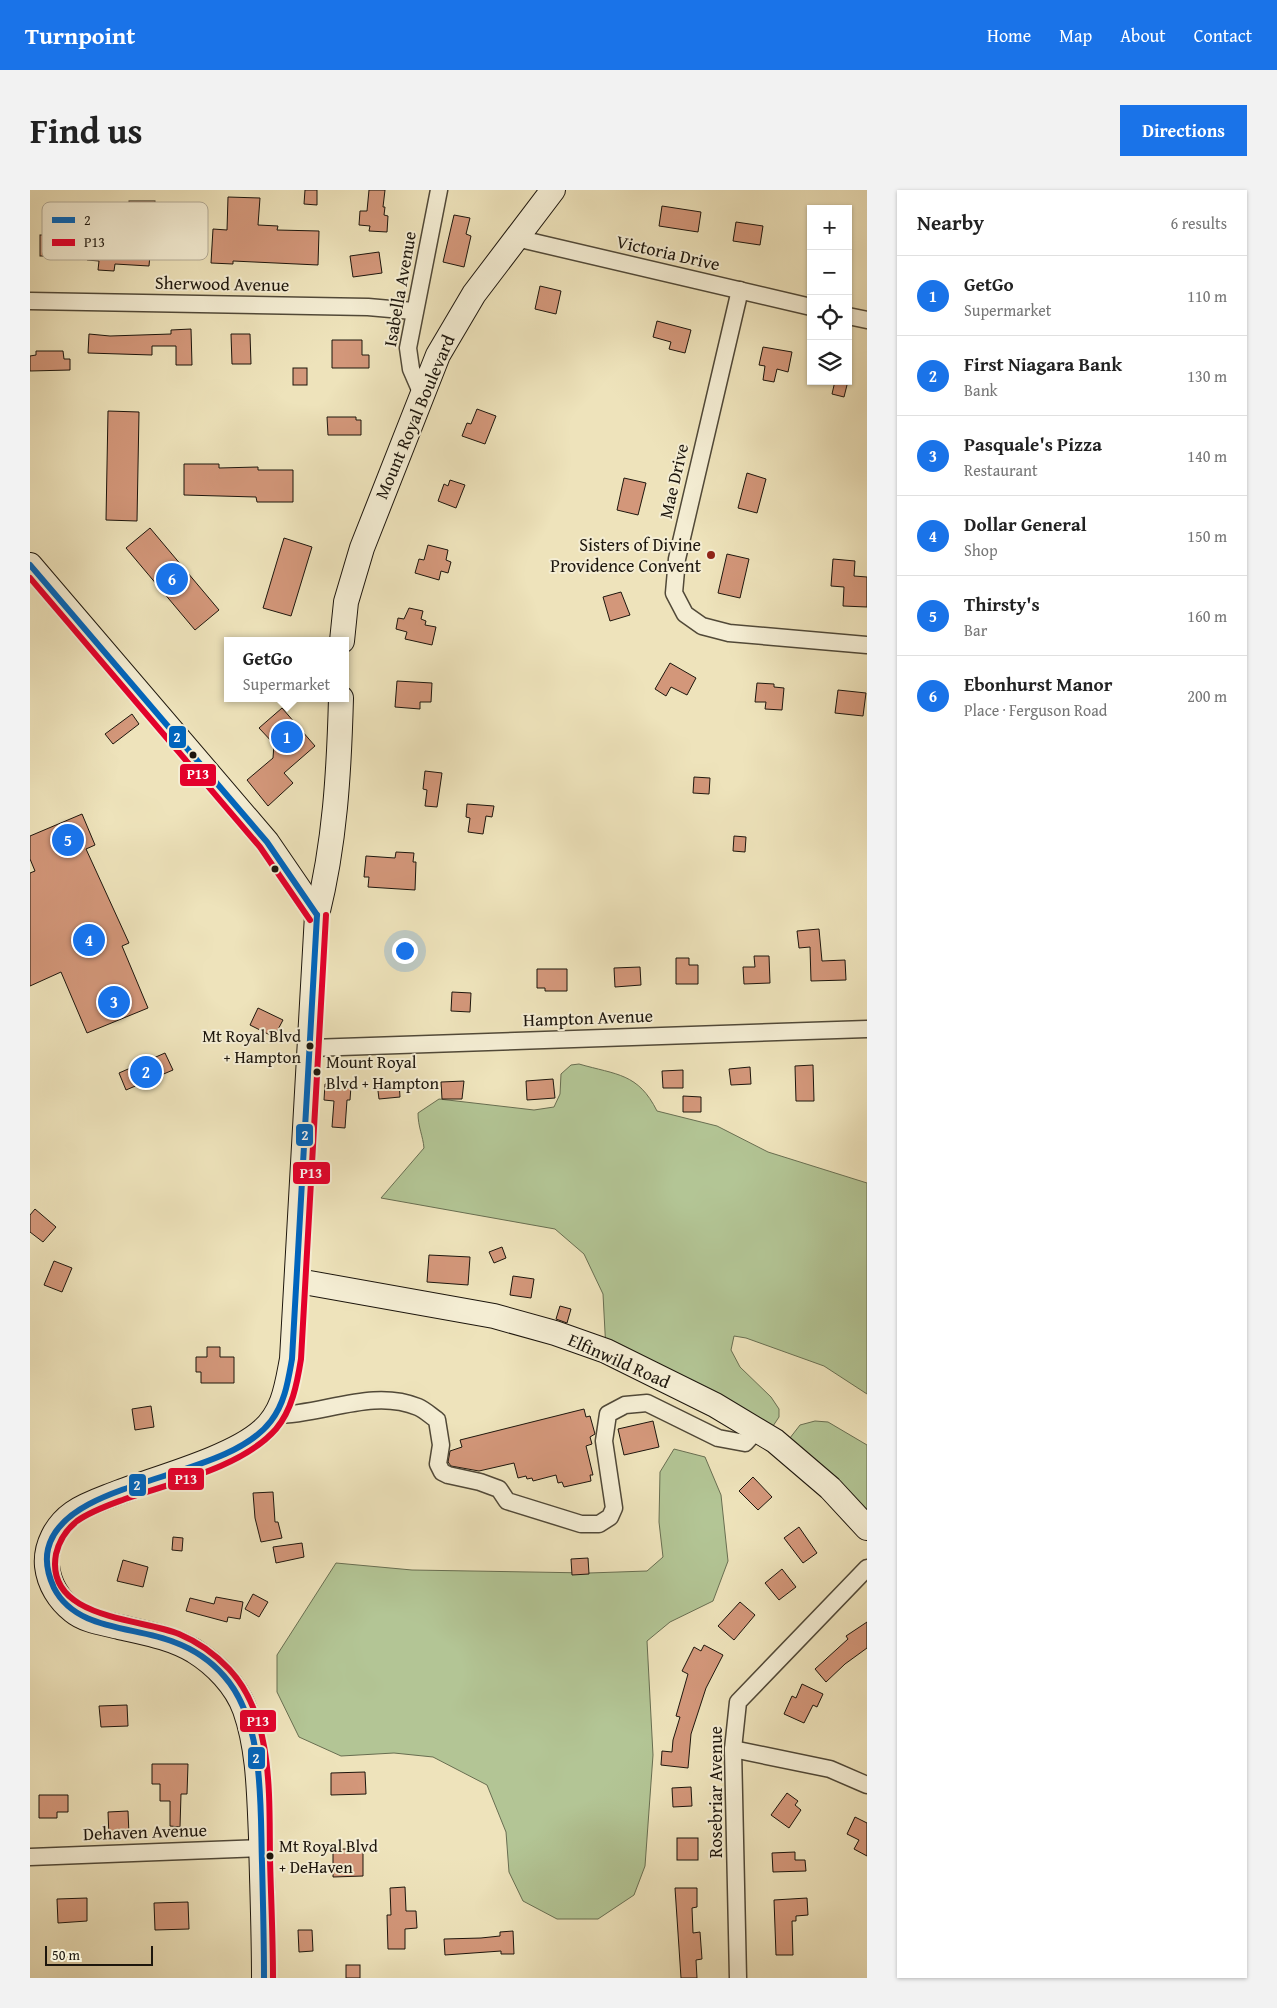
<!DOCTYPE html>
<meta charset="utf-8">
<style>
:root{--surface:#fff;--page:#f2f2f2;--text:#222;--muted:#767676;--line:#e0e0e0;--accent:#1a73e8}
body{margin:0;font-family:"Gentium Book Plus",serif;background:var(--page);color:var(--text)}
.controls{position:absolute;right:15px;top:15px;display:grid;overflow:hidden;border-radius:0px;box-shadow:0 1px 4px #0004}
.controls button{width:45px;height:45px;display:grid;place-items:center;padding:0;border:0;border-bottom:1px solid var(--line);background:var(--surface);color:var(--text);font:25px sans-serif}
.scale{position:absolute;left:15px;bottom:12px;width:108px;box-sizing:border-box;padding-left:5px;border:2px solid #1d160d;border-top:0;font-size:14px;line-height:18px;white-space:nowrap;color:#1d160d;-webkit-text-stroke:4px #f4edd3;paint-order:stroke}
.you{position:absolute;left:374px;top:760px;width:18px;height:18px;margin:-12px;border:4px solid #fff;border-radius:50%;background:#1a73e8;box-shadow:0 0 0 8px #1a73e833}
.badge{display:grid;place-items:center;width:32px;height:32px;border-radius:50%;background:var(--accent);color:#fff;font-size:16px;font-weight:700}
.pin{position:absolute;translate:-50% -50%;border:2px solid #fff;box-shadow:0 1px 5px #0006}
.popup{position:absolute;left:194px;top:447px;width:125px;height:65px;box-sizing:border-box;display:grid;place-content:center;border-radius:0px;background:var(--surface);filter:drop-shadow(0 1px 4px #0005);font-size:16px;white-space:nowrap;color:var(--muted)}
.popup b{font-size:19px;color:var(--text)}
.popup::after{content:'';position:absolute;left:50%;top:100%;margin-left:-10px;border:10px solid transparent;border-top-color:var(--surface)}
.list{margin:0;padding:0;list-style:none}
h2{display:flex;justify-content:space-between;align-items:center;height:65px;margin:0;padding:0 20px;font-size:21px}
h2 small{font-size:16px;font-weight:400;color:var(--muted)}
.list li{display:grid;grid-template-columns:32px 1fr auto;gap:15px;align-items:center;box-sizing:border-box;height:80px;padding:0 20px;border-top:1px solid var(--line)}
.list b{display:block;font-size:19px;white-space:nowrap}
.list p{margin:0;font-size:16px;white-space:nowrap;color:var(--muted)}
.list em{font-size:16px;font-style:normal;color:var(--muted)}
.icon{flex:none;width:28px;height:28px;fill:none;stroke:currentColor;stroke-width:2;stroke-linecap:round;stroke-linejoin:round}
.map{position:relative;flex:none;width:837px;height:1788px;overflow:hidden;border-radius:0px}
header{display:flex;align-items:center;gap:30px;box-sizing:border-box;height:70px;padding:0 25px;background:var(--accent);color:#fff}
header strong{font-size:24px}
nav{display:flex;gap:28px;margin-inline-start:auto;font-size:18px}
.intro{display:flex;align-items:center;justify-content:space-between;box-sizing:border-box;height:120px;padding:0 30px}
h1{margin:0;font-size:35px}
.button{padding:12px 22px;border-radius:0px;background:var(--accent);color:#fff;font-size:18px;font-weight:700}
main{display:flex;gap:30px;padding:0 30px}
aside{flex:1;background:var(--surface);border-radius:0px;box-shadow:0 1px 4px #0004}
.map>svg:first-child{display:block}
.green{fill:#b3c595;stroke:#686e51}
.building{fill:#d3977a;stroke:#1d160d}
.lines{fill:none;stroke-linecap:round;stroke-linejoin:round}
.street-casing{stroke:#514938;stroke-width:19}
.secondary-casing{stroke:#1d160d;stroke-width:26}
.street{stroke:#f4edd3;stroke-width:16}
.secondary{stroke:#f4edd3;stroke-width:24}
.bus-1-casing{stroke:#f4edd3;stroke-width:10}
.bus-2-casing{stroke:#f4edd3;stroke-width:10}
.bus-1{stroke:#0065bd;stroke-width:6}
.bus-2{stroke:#e4002b;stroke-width:6}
.poi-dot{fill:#8f2418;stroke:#f4edd3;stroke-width:2}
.bus-dot{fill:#1d160d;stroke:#f4edd3;stroke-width:2}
.labels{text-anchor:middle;stroke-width:4;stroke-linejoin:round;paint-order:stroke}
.bus-label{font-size:17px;fill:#1d160d;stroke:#f4edd3;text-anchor:start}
.street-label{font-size:18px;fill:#1d160d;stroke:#f4edd3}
.poi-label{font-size:18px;fill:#1d160d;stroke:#f4edd3;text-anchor:end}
.key{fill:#f4edd3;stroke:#b4ac98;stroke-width:1}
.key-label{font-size:14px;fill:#1d160d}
.line-badge{stroke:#f4edd3;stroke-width:2}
.badge-label{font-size:14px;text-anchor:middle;font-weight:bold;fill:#fff}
</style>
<header>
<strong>Turnpoint</strong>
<nav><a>Home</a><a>Map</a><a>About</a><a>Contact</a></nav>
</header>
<div class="intro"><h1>Find us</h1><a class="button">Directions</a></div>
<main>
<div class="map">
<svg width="837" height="1788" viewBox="0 0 837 1788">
<rect width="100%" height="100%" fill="#eee3bb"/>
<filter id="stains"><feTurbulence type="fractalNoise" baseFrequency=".004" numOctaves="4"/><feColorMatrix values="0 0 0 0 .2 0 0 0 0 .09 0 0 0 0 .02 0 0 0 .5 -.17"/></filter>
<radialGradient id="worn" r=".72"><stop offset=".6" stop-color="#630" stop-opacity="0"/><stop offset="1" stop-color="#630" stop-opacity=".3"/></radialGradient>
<g class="green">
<path d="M549,874C587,885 608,883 627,921L687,936L738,962L837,993V1204L794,1176L716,1148L704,1146L701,1160L710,1177L741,1207L749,1219V1227L737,1245L576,1161L573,1104L554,1064L525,1039L351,1008L394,958C393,946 388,937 388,923L409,909L504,920L524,917L530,904L531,884L541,875Z"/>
<path d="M785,1231L798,1232L837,1255V1338L753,1257L770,1235Z"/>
<path d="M644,1259L675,1267L691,1305L698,1371L683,1411L640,1432L617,1451L623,1565L615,1676L604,1705L568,1729H527L493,1711L479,1682L476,1642L457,1595L403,1567L364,1563L311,1566L269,1547L247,1502V1465L306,1373L382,1380L559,1383L617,1381L633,1367L629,1332L630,1282Z"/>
</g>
<g class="building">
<path d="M275,0H287V15L274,14Z"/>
<path d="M339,0H355L353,17H355L354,25L358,26L357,42L339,41L340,36L329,35L330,21H337Z"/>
<path d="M198,7L230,8L228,35L248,36L247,40L289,41L288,75L203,71V74L181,73L183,39L197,40Z"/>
<rect x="99" y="11" width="26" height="16"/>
<path d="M632,16L671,22L668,42L629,36Z"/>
<path d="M424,25L440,28L436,44L441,46L434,77L413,72Z"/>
<path d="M706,32L733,36L730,55L703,51Z"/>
<rect x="10" y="45" width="21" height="21"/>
<path d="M58,51L121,53L119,76L85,74L84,81L68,80L69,71L57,70Z"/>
<path d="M349,62L352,83L323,87L320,66Z"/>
<path d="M510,96L531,101L526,124L505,119Z"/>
<path d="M627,131L661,140L655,163L639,159L641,152L623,147Z"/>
<path d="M161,139L162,175H146V156H122V165L58,163L59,144L80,146L141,144V140Z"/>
<path d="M201,144H220L221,174H202Z"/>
<path d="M302,150H332V165H339V178H302Z"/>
<path d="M733,157L762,162L758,182L747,179L744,192L733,190L735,176L729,175Z"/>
<path d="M6,161H33L34,169H40V180L0,181V166L6,165Z"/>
<rect x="263" y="178" width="14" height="17"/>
<path d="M805,191H818L814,207L802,204Z"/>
<path d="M447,219L466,226L455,254L432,246L437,233L441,234Z"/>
<path d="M78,221L109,222L107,331L76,330Z"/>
<path d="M297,227H326V230H331V245H298Z"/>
<path d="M154,274H189V278L228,277V280H263V312H227L226,307L154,305Z"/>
<path d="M717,283L736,289L727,323L708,318Z"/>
<path d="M594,288L616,293L608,325L587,320Z"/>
<path d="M420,290L435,295L426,318L408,311L414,294L418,296Z"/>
<path d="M120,338L189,420L165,440L96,358Z"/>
<path d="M254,348L282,357L261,426L233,418Z"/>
<path d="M398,355L418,360L416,370L421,372L418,383L411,381L409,390L385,383L389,369L394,370Z"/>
<path d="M697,364L719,369L710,408L688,403Z"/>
<path d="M803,369L825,371L824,386L837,387V417L813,416L814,397L801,396Z"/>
<path d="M591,402L600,425L580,431L573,407Z"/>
<path d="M379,418L393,421L391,429L396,431L395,435L406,437L402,455L375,449L377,442L366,439L368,428L374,429Z"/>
<path d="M640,473L666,488L657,505L641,497L636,506L625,499Z"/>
<path d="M367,491L402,493L401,512H390V519L365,517Z"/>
<path d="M727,493L744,494V497L754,498L752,520L735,519L736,512H725Z"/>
<path d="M808,500L836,503L833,526L805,523Z"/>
<path d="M252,518L285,556L254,583L263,593L238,616L217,590L243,568L244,554L229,538Z"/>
<path d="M102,524L109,534L83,554L75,544Z"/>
<path d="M395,581L412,583L407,617L395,616L397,600L393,599Z"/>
<path d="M664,587L680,588L679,604L663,603Z"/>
<path d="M437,614L464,616L462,627L456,626L453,644L438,642L440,628L436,627Z"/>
<path d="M52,624L65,655L56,659L99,753L92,756L118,818L57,843L31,782L0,796V683L5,681L0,669V646Z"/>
<path d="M704,646L716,647L715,662L703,661Z"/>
<path d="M366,662L384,663L383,672H386L385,700L338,697L339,687H334L336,666L365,668Z"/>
<path d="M789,739L792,771L815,770L816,790L781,791L780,757L769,758L767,741Z"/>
<path d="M724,766H739L740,793L714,794L713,777H725Z"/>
<path d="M646,768H659V775H668V794H646Z"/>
<path d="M610,777L611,795L585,797L584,778Z"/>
<path d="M507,779H537V801H515V798H507Z"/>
<path d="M422,802L441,803L440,822L421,821Z"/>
<path d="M228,818L253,830L244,847L220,835Z"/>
<path d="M135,863L143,880L96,900L89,883Z"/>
<path d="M783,875L784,911H766L765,876Z"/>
<path d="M720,877L721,894L701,895L699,879Z"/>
<path d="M653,880V898H633L632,881Z"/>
<path d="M523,889L525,908L497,910L496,891Z"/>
<path d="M369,891L370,907L349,909L347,893Z"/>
<path d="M434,891L432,909H412L411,892Z"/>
<path d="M295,894L321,896L320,910H317L315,938L302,937L304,911L294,910Z"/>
<path d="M653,906L671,907V922H653Z"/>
<path d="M5,1019L26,1037L13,1052L0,1042V1025Z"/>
<path d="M472,1057L476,1068L464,1073L459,1062Z"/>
<path d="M399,1065L440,1067L438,1095L397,1092Z"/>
<path d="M24,1071L42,1078L32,1102L14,1095Z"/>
<path d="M483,1086L504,1089L501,1108L480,1105Z"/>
<path d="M530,1116L541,1119L537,1133L526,1129Z"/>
<path d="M177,1157H190V1167H204V1193H171V1182H166V1167H177Z"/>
<path d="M121,1216L124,1237L105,1240L102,1219Z"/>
<path d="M554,1219L556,1227L560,1226L565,1244L560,1247L562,1254L556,1256L563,1285H560L561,1291L534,1297L532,1292L528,1293L526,1285L503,1291L502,1288L497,1289L496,1286L488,1288L484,1273L449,1281L421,1276L418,1272L420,1261L432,1257L430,1250Z"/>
<path d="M623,1231L629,1257L594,1265L588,1239Z"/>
<path d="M723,1287L742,1307L728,1320L709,1301Z"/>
<path d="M243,1302L245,1332H248L252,1348L231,1352L225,1328L223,1303Z"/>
<path d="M769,1337L787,1363L773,1373L754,1348Z"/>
<path d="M143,1347L153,1348L152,1361L142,1360Z"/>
<path d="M272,1353L274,1367L246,1373L243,1357Z"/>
<path d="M558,1368L559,1384L542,1385L541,1369Z"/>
<path d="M93,1370L118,1377L113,1397L87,1391Z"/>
<path d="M752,1379L766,1397L749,1410L735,1393Z"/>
<path d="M223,1404L238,1412L229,1427L215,1419Z"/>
<path d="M186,1407L213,1412L210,1429L198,1427L197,1432L156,1421L160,1408L184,1414Z"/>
<path d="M710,1412L725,1425L704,1450L688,1436Z"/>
<path d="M837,1432V1458L815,1474L796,1492L785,1479L818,1449L816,1446Z"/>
<path d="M674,1455L693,1465L676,1498L661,1544L658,1578L631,1575L632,1561L642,1562L643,1550L650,1527L646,1526L658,1484L652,1481L664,1457L671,1461Z"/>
<path d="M772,1494L793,1504L787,1517L783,1515L774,1533L754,1524L762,1506L766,1508Z"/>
<path d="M97,1515L98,1536L71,1537L69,1516Z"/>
<path d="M122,1574H158L157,1604H151L150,1637L140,1636V1611H130V1594H122Z"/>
<path d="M335,1582L336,1604L301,1605V1583Z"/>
<path d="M661,1597L662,1616L643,1617L642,1598Z"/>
<path d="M757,1603L768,1611L765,1615L771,1620L759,1638L741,1625Z"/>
<path d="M9,1605H38V1622H27V1628H9Z"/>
<path d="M98,1621L99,1645L79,1647L78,1622Z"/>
<path d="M825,1627L837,1633V1666L824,1659L829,1650L817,1644Z"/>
<rect x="647" y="1648" width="21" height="22"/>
<path d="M303,1659H333V1686L303,1687Z"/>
<path d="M765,1662V1670H775L776,1681L743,1682L742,1663Z"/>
<path d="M375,1697L376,1721H386L387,1738L375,1739V1759H358L357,1725H361L360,1698Z"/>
<path d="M645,1698H667V1717L662,1718L663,1743L670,1742L672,1769L666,1770L667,1788H651Z"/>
<path d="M57,1708V1731L28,1733L27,1709Z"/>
<path d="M777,1708L778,1725L766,1726V1731H762L763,1765H746L744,1710Z"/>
<path d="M158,1712L159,1739L125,1740L124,1713Z"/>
<path d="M268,1740H282L283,1761L269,1762Z"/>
<path d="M483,1741L484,1764H471V1761L415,1765L414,1749L451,1748L470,1746V1742Z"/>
<rect x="316" y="1775" width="14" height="13"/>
</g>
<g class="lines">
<defs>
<g id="street">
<path d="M486,48L781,117"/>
<path d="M710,100L647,369L644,403L655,424L672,436L699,443L837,455"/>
<path d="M0,111L338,117L383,121"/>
<path d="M818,126L837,130"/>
<path d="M391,202L381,179L378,158L409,0"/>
<path d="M281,858L837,839"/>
<path d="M246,1225C293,1225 342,1198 388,1217C395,1220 401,1226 407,1230L411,1255L408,1274L412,1282L418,1285L450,1292L469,1299L477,1311L551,1334H569L580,1327L584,1318L574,1251L578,1224L595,1215L617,1213L688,1248L715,1253L727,1240"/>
<path d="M703,1559L800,1579L837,1595"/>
<path d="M0,1667L231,1658"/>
<path d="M708,1788L703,1559L708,1512L837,1378"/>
</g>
<g id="secondary">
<path d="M0,375L237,652L287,725"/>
<path d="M312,451L316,412L332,358L408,165L444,104L523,0"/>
<path d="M268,1091L464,1126L525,1143L576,1161L685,1215L745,1251L800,1298L837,1338"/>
<path d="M234,1788C234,1741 232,1694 231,1647C229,1604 229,1560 215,1520C206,1495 185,1474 164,1461C140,1447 115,1443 89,1437C74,1433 55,1431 43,1421C29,1410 19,1394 17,1376C15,1356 26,1335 43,1323C56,1314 72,1309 87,1303C127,1288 202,1268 232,1241C254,1222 257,1195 262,1169L287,725C305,653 309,582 311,508"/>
</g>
</defs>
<use href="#street" class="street-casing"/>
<use href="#secondary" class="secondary-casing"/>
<use href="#street" class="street"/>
<use href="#secondary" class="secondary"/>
<defs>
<g id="bus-1">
<path d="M0,375L237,652L287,725"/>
<path d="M234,1788C234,1750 233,1711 232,1673C230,1615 235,1532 194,1486C181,1471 163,1459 144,1452C104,1436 46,1441 24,1398C18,1385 15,1372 18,1359C35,1287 195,1292 241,1231C255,1213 258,1191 262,1169L287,725"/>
</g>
<g id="bus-2">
<path d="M0,388L230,657L280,730"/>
<path d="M243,1788C243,1748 241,1709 240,1669C239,1607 244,1527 199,1479C185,1464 168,1452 149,1444C110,1428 14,1429 26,1364C29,1351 37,1339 47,1331C61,1321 79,1315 95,1309C141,1293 213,1277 246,1239C262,1220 267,1194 271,1169L296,725"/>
</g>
</defs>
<use href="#bus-1" class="bus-1-casing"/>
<use href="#bus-2" class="bus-2-casing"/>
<use href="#bus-1" class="bus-1"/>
<use href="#bus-2" class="bus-2"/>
</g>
<circle class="poi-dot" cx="681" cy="365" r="5"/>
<g class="bus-dot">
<circle cx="163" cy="565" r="4.5"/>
<circle cx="245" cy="679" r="4.5"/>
<circle cx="280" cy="856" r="4.5"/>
<circle cx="287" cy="882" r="4.5"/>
<circle cx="240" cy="1666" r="4.5"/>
</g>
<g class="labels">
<g class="bus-label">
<text x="271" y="852" text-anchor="end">Mt Royal Blvd<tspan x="271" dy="21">+ Hampton</tspan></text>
<text x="296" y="878">Mount Royal<tspan x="296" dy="21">Blvd + Hampton</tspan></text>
<text x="249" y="1662">Mt Royal Blvd<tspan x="249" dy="21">+ DeHaven</tspan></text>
</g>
<g class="street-label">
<text transform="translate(638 63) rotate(13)" y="6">Victoria Drive</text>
<text transform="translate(192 94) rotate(1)" y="6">Sherwood Avenue</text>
<text transform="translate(370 99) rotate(-80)" y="6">Isabella Avenue</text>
<text transform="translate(385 227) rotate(-67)" y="6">Mount Royal Boulevard</text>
<text transform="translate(644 291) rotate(-77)" y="6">Mae Drive</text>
<text transform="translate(558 828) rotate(-2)" y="6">Hampton Avenue</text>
<text transform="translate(589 1171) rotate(24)" y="6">Elfinwild Road</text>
<text transform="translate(686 1602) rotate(-90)" y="6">Rosebriar Avenue</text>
<text transform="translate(115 1642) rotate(-2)" y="6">Dehaven Avenue</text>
</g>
<g class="poi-label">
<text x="671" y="361">Sisters of Divine<tspan x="671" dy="21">Providence Convent</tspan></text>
</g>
</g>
<rect x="12" y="12" width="166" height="58" rx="8" class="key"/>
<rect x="22" y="27" width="23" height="6" fill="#0065bd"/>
<rect x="22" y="49" width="23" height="7" fill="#e4002b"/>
<g class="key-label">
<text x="54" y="35">2</text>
<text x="54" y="57">P13</text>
</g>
<g class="line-badge">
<rect x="138" y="535" width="19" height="24" rx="5" fill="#0065bd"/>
<rect x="149" y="573" width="38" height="24" rx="5" fill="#e4002b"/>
<rect x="265" y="933" width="19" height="24" rx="5" fill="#0065bd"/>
<rect x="262" y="971" width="39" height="24" rx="5" fill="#e4002b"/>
<rect x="137" y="1277" width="38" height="24" rx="5" fill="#e4002b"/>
<rect x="98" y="1283" width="19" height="24" rx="5" fill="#0065bd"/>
<rect x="209" y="1519" width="38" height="24" rx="5" fill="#e4002b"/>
<rect x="217" y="1556" width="19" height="24" rx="5" fill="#0065bd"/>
</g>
<g class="badge-label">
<text x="147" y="552">2</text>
<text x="168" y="589">P13</text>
<text x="275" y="950">2</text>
<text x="281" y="988">P13</text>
<text x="156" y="1294">P13</text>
<text x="107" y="1300">2</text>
<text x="228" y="1536">P13</text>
<text x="226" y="1573">2</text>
</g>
<rect width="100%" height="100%" filter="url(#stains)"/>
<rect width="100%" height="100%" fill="url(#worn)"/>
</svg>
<div class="controls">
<button>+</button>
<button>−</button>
<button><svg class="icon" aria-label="locate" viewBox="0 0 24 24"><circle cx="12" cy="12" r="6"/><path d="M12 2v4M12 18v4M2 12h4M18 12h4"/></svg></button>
<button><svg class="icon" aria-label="layers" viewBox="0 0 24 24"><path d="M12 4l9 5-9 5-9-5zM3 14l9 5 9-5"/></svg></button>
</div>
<div class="scale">50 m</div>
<div class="you"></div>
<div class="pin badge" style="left:257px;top:547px">1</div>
<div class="popup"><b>GetGo</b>Supermarket</div>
<div class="pin badge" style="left:116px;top:882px">2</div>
<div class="pin badge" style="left:84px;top:812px">3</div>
<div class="pin badge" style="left:59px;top:750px">4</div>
<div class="pin badge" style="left:38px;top:650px">5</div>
<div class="pin badge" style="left:142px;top:389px">6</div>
</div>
<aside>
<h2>Nearby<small>6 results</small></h2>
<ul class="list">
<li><span class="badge">1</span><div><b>GetGo</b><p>Supermarket</p></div><em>110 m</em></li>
<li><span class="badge">2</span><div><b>First Niagara Bank</b><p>Bank</p></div><em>130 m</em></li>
<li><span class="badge">3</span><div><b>Pasquale's Pizza</b><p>Restaurant</p></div><em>140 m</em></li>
<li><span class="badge">4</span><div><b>Dollar General</b><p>Shop</p></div><em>150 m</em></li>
<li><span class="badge">5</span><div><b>Thirsty's</b><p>Bar</p></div><em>160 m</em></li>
<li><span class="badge">6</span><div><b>Ebonhurst Manor</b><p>Place · Ferguson Road</p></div><em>200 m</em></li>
</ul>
</aside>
</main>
